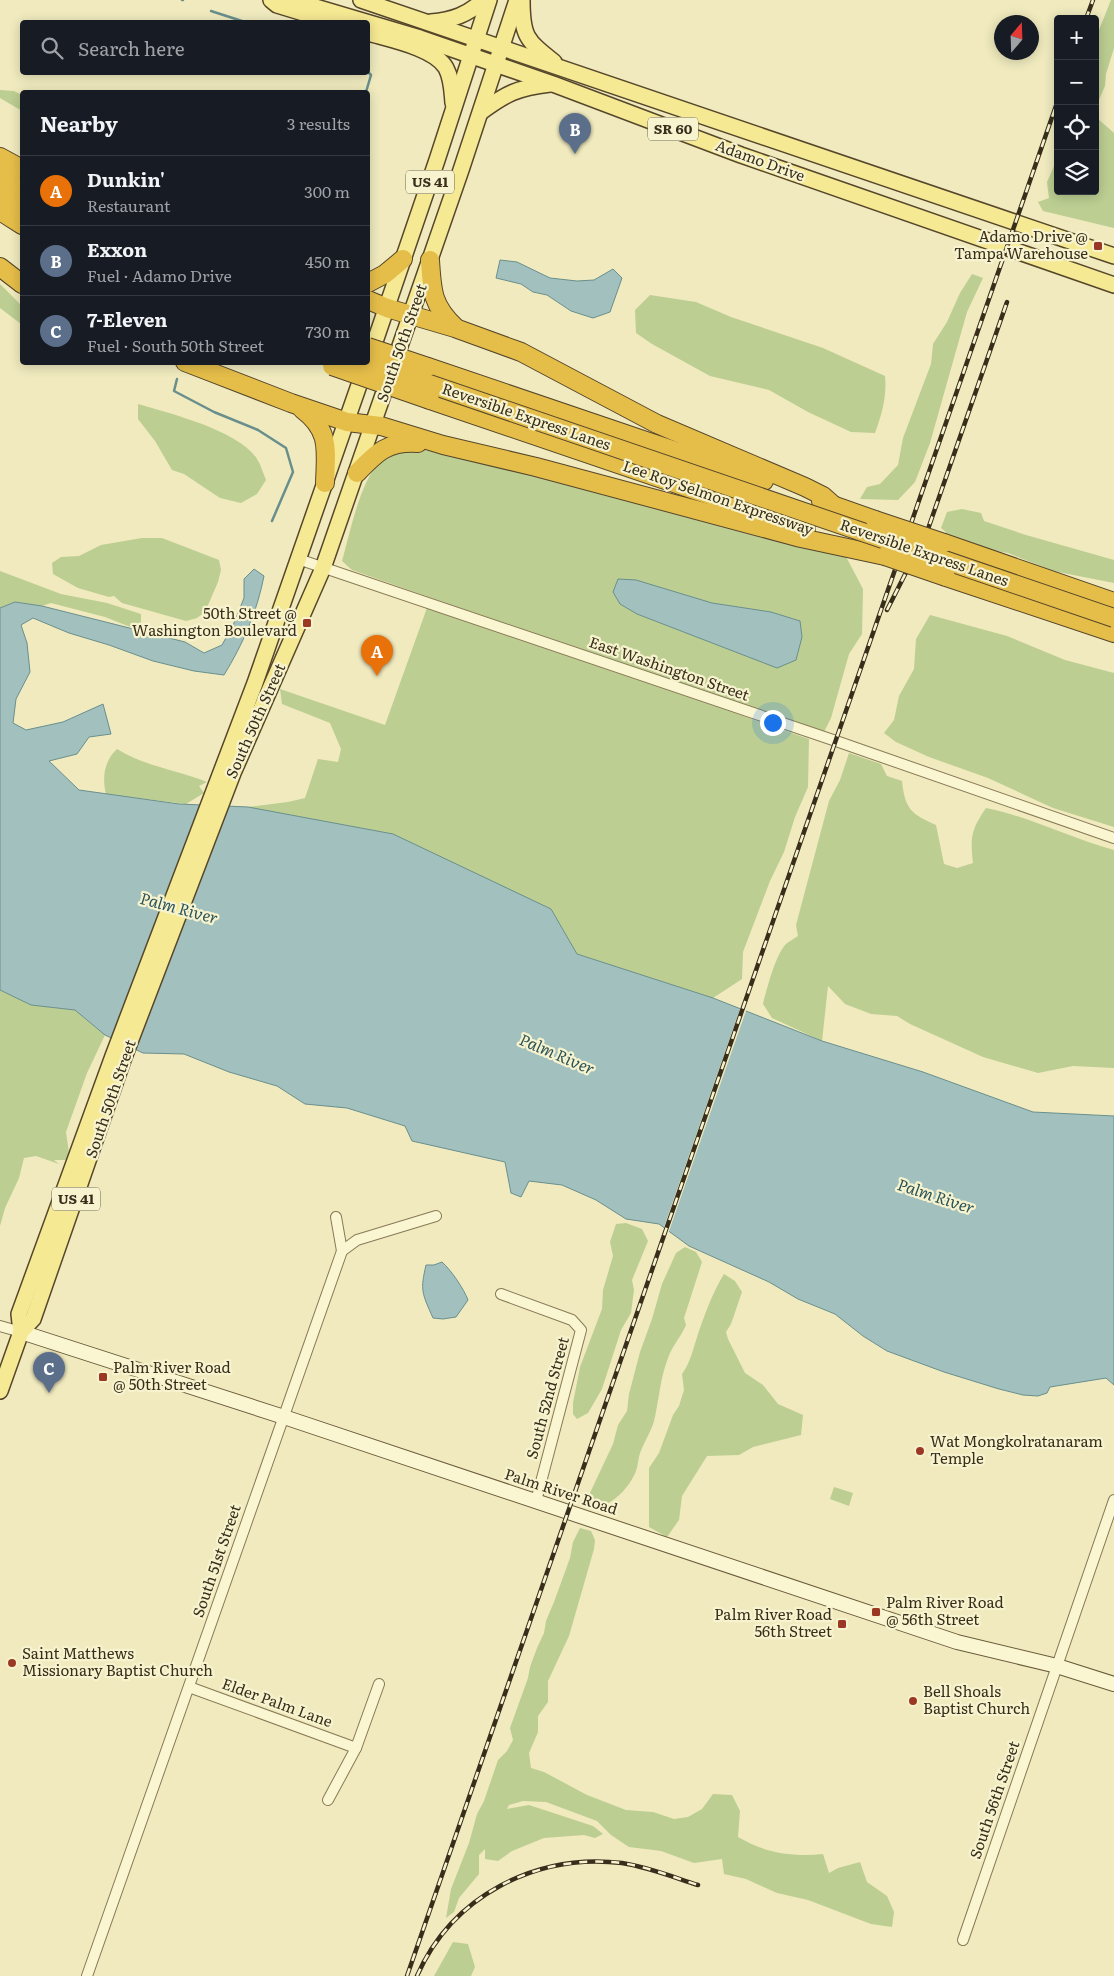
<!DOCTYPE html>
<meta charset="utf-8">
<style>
:root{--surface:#171b24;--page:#20242c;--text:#f1f3f6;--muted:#9ea1a6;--line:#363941;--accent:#1a73e8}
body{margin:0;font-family:Literata,serif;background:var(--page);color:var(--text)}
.controls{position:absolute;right:15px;top:15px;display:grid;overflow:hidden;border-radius:5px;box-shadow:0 2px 12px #0003}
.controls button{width:45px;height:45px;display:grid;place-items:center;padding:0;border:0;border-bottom:1px solid var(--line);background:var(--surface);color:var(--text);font:25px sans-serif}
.compass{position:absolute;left:994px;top:15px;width:45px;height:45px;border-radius:50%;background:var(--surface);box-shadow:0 2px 12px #0003;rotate:19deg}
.you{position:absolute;left:772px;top:722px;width:18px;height:18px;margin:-12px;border:4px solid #fff;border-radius:50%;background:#1a73e8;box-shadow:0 0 0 8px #1a73e833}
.badge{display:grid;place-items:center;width:32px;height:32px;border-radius:50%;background:var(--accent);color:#fff;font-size:16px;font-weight:700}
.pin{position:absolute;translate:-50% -41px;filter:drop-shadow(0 1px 2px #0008)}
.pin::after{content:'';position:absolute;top:26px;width:18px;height:15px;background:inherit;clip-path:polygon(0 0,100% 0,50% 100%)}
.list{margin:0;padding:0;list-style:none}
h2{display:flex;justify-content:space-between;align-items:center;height:65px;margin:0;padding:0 20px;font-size:21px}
h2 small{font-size:16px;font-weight:400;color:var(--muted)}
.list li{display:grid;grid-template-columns:32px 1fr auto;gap:15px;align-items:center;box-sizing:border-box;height:70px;padding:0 20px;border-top:1px solid var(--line)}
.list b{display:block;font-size:19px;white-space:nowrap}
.list p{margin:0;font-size:16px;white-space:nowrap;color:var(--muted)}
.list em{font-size:16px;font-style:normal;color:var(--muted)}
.icon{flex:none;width:28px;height:28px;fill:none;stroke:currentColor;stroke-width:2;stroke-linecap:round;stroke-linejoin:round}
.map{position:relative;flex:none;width:1114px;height:1976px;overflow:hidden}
.search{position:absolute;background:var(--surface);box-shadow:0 2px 12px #0003;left:20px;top:20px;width:350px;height:55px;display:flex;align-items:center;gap:12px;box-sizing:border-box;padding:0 18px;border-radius:5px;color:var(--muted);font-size:19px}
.panel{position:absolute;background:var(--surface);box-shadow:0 2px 12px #0003;left:20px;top:90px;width:350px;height:275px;border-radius:5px}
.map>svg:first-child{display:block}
.green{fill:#bcce92}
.water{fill:#a2c1be;stroke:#698f8d}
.pier{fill:#f0eabe}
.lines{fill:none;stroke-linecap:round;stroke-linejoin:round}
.stream{stroke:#698f8d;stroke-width:2.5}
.street-casing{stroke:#897a56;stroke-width:12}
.secondary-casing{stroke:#6b5b39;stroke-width:16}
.primary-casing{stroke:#56472b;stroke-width:18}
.highway-casing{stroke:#56472b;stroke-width:20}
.street{stroke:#faf6d2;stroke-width:10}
.secondary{stroke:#faf6d2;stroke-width:14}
.primary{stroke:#f6e993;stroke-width:15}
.highway{stroke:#e5bd49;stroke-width:18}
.rail-casing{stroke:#382e1b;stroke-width:4.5}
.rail{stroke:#f7f3ce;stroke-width:2.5;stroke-dasharray:8;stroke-linecap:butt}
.highway-bridge-casing{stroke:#56472b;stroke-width:20;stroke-linecap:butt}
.highway-bridge{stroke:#e5bd49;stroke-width:18}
.poi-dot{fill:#9b3823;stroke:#f7f3ce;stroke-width:2}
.labels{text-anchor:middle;stroke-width:4.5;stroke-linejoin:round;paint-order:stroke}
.shield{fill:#f7f3ce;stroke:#716951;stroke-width:1}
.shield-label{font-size:14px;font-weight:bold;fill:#382e1b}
.street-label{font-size:15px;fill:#382e1b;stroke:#f7f3ce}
.poi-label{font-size:15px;fill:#382e1b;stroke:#f7f3ce;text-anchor:start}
.water-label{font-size:16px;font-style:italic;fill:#2a5358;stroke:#f7f3ce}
</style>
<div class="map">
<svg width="1114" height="1976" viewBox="0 0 1114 1976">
<rect width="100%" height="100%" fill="#f0eabe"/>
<g class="green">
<path d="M1111,0H1114V48L1106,74L1105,86L1098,102L1097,118L1114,133V228L1043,211L1038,202L1049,198L1047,182L1058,157V191H1095V40Z"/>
<path d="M0,90L14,91L22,95V111L0,98Z"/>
<path d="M972,274L983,278L967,312L930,443L915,482L898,500L860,499L867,487L880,484L898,465L903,438L931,364L933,344L947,322L960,293Z"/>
<path d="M0,284L22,306L21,324L0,308Z"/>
<path d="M650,295L696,302L731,317L823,348L885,376C887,396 882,414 875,433L851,432L808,412L769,390L710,376L652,344L636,333L635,310Z"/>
<path d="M138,404C169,413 240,431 257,459C261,465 263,473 266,480L257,494L241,503L220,498L184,474L172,470L155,441L138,419Z"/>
<path d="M406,449L457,452L843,551L863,589L862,634L849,654L831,718L822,736C665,682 509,625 352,570L342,561C350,533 360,481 381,460C386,455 398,452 406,449Z"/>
<path d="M962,509L981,513L984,521L1026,535L1114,560V583L1053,571L1008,553L985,549L949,535L941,528L947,512Z"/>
<path d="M142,538H162L219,560L221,570L218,582L205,612L197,618L186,621L122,603L114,596L109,597L78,588L53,574L52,563L61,557L79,556L101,545Z"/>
<path d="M0,571L61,594L107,603L141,614V622L133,628L105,617L51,603L42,606L15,602L0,608Z"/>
<path d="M428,605L809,739L808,787L795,817L784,852L770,881L743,952L742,979L713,998L577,954L551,909L346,826L248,807L288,802L305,798L318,759L338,762L341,749L330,723L282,704L280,689L385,725Z"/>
<path d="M930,615L1007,636L1065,660L1114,673V827L1053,808L988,778L929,757L896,742L884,733L894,720L899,696L914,669L916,639Z"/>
<path d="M117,749C144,766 177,770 207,782L199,786L204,793L186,804L106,794C102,778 104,761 117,749Z"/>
<path d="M849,753L881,764L887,776L902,781C905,809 911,814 936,825L944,864L957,868L973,863C970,837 971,830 986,808C1031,817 1070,838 1114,850V1068L1073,1066L1038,1073L983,1057L910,1024L897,1016L871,1014L845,1004L828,986L822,1041L772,1018L763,1004C767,988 775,957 785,945C789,941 794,939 798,936L796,925L829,801L840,780Z"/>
<path d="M0,990L31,1005L75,1010L105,1035L87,1073L66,1132L70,1160H54L59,1164L36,1156L24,1158L19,1178L5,1208L0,1226Z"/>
<path d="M626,1223L642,1229L648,1241L632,1280L634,1290L631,1313L621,1330L602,1389L588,1413L577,1419L573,1414V1403L580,1367L602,1309L603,1290L613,1256L610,1242L616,1224Z"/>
<path d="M685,1247L696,1252L702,1262L684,1318L686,1325C681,1337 672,1346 668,1358C660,1378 659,1401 654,1421C651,1432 644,1442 640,1453C638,1459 638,1466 636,1471C630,1487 609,1511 591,1505L589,1495L613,1444L618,1425L627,1411L629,1394L640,1352L652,1319L662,1284L676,1253Z"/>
<path d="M724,1274L735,1281L742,1292L731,1324L726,1332L728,1339L745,1373L763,1385L778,1404L803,1415L801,1435L753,1447L739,1455L707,1456L682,1496L679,1520L667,1537L649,1527V1468L659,1453L673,1415L679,1406L684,1390L682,1374C691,1362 694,1345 699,1331C706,1311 713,1292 724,1274Z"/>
<path d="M834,1487L853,1493L849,1506L830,1499Z"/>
<path d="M580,1528L591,1531L595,1540L594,1549L569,1636L548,1681V1702L538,1716V1732L529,1753L531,1768L544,1772L587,1795L626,1810L653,1812L674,1819L688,1817L702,1809L713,1794L732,1795L740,1811L738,1837C765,1853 792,1857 823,1854L829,1873L838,1868L860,1862L867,1882L887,1896L894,1912L892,1927L871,1924L808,1900L777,1893L746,1879L724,1874L722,1859L694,1863L661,1851L629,1847L611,1835L597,1821L546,1802L523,1801L509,1805L507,1809L529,1805L593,1826L603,1834L595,1838L584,1835L544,1838L512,1851L498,1861L485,1859V1849L479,1855V1874L459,1898L454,1912L446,1918L451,1889L469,1843L477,1814L484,1801L498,1760L507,1751L513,1740L510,1728L528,1678L530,1667L537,1648L544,1633L546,1621L554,1602L570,1558L573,1542Z"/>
<path d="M453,1942L468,1944L475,1967L471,1976H434Z"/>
</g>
<g class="water">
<path d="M500,260L517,262L550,278L577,281L594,280L613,269L622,278L610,312L593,318L571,311L547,295L533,292L521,284L496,278Z"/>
<path d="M254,569L264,576C257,612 243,644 224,675L194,671L153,661L109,645L69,633L33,618L21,625L27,643L30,672L16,699L13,723L26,730L63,722L103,704L111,734L89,737L77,754L49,761L79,790L179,804L248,807L393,834L551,909L577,954L713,998L822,1041L923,1072L1033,1112L1114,1116V1385L1106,1378L1050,1387L1047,1393L1038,1396L1023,1395L999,1389L944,1372L887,1351L863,1336L835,1314L798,1299L769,1282L689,1246L659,1224L626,1219L596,1200L562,1185L529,1181L521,1197L511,1193L505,1162L412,1141L405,1126L347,1108L305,1104L277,1086L229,1072L184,1054L143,1053L105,1035L75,1010L31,1005L0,990V608L15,602L42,606L185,642L204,653L222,645L234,623L244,598V579Z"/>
<path d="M618,579L636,580L712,603L771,612L800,621L802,637L796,660L777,668L637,614L620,604L613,592Z"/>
<path d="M442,1262C451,1270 464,1289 468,1300L456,1317L443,1319L433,1318C422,1293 420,1291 426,1265H434Z"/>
</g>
<path class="pier" d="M741,1006L747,1008L668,1234L663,1230Z"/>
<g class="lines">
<g class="stream">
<path d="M182,0H183"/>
<path d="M211,11L245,22"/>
<path d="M366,92L371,75L368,72"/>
<path d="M177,379L174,391L214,412L258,430L286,448L293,472L272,521"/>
</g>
<defs>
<g id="street">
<path d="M298,559L836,741L1114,838"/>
<path d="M336,1217L342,1251"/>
<path d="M501,1294L572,1320L581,1330L536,1501"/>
<path d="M0,1326L21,1332"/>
<path d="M189,1687L356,1748"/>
<path d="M328,1800L356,1748L379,1684"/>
<path d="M963,1940L1114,1500"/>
<path d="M87,1976L342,1251L357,1240L436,1216"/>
</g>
<path id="secondary" d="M21,1332L284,1417L957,1642L1057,1666L1114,1684"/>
<g id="primary">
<path d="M271,0L277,5L333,22"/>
<path d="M292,0L420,38L553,84L741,155L1114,285"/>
<path d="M361,0L1114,256"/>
<path d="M522,0C522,36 526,40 554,62"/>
<path d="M431,22C452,20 468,15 483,0"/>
<path d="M368,33C388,39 435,48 446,68C452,79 452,92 453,103"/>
<path d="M481,112C507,93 517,88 550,84"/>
<path d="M369,359L437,160L489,0"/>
<path d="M21,1332L19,1314L113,1056L255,683L366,365"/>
<path d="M0,1391L21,1332L33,1319L123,1060L233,773L323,568L461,170L517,0"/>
</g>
<g id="highway">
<path d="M0,157L22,169"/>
<path d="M0,175L22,190"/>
<path d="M0,193L22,208"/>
<path d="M0,211L22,225"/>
<path d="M430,260C432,291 432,305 455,327"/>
<path d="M0,267L22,284"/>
<path d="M368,283L385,274L403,259"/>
<path d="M368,300L387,308L455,328L521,352L657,424L805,487L823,496L832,504"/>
<path d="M185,362L291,403L347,422L381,426L443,445L536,467L801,538L885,556"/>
<path d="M428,367L764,481"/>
<path d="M430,400L806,528"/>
<path d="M302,409C331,431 326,450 325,483"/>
<path d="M357,473C377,452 388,441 418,443"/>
<path d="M821,501L875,520"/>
<path d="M944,543L1114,602"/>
<path d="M946,577L1114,633"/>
</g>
</defs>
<use href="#street" class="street-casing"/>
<use href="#secondary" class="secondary-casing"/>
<use href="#primary" class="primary-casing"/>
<use href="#highway" class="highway-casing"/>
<use href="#street" class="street"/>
<use href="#secondary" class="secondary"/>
<use href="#primary" class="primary"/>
<use href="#highway" class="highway"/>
<defs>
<g id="rail">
<path d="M1086,19L1093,0"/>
<path d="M887,610L928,529L1007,302"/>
<path d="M407,1976L1058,100"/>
<path d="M417,1976C452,1896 536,1853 622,1863C648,1867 673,1877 698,1885"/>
</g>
</defs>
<use href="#rail" class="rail-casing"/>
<use href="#rail" class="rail"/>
<defs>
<g id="highway-bridge">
<path d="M368,347L428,367"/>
<path d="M365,362L1114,618"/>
<path d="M332,366L430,400"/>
<path d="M875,520L944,543"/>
<path d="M885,556L946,577"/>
</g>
</defs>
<use href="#highway-bridge" class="highway-bridge-casing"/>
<use href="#highway-bridge" class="highway-bridge"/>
</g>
<g class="poi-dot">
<rect x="1093" y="241" width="10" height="10" rx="2.5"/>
<rect x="302" y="618" width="10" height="10" rx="2.5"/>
<rect x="98" y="1372" width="10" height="10" rx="2.5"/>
<circle cx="920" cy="1451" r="5"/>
<rect x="871" y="1607" width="10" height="10" rx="2.5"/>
<rect x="837" y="1619" width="10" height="10" rx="2.5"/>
<circle cx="12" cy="1663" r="5"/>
<circle cx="913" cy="1701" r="5"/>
</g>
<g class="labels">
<g class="shield">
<rect x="648" y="117.5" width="50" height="23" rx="4"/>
<rect x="406" y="170.5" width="48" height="23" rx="4"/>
<rect x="52" y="1187.5" width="48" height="23" rx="4"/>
</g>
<g class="shield-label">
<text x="673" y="134">SR 60</text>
<text x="430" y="187">US 41</text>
<text x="76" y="1204">US 41</text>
</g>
<g class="street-label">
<text transform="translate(760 161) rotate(20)" y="5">Adamo Drive</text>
<text transform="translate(402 343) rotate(-71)" y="5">South 50th Street</text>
<text transform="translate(526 417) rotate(19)" y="5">Reversible Express Lanes</text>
<text transform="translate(718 498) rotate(19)" y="5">Lee Roy Selmon Expressway</text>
<text transform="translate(924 553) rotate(19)" y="5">Reversible Express Lanes</text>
<text transform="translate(669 669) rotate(19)" y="5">East Washington Street</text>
<text transform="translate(256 721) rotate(-66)" y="5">South 50th Street</text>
<text transform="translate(111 1099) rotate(-71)" y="5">South 50th Street</text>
<text transform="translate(548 1398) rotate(-75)" y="5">South 52nd Street</text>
<text transform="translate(561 1492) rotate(18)" y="5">Palm River Road</text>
<text transform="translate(217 1561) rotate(-71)" y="5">South 51st Street</text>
<text transform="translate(277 1703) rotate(20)" y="5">Elder Palm Lane</text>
<text transform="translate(995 1800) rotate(-71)" y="5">South 56th Street</text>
</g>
<g class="poi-label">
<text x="1088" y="242" text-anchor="end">Adamo Drive @<tspan x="1088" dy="17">Tampa Warehouse</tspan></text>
<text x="297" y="619" text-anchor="end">50th Street @<tspan x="297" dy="17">Washington Boulevard</tspan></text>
<text x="113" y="1373">Palm River Road<tspan x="113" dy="17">@ 50th Street</tspan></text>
<text x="930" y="1447">Wat Mongkolratanaram<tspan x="930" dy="17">Temple</tspan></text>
<text x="886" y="1608">Palm River Road<tspan x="886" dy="17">@ 56th Street</tspan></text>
<text x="832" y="1620" text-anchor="end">Palm River Road<tspan x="832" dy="17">56th Street</tspan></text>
<text x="22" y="1659">Saint Matthews<tspan x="22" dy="17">Missionary Baptist Church</tspan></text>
<text x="923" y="1697">Bell Shoals<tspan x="923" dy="17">Baptist Church</tspan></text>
</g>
<g class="water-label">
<text transform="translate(179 908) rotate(15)" y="6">Palm River</text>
<text transform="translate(557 1054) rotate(23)" y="6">Palm River</text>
<text transform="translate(936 1196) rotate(18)" y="6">Palm River</text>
</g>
</g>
</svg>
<div class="controls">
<button>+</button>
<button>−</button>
<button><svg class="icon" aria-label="locate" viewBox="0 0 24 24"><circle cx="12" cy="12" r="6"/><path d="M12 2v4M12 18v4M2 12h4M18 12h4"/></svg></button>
<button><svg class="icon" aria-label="layers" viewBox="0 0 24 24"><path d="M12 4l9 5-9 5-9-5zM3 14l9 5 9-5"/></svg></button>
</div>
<svg class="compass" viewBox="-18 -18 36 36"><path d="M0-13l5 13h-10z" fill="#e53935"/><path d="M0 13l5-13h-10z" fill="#9ea1a6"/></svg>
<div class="you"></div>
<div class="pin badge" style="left:377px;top:676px;background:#e8710a">A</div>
<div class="pin badge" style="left:575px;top:154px;background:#5c6f8a">B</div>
<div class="pin badge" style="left:49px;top:1393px;background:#5c6f8a">C</div>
<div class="search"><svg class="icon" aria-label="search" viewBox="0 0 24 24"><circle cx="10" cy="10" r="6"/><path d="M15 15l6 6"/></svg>Search here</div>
<section class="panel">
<h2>Nearby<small>3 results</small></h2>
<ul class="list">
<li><span class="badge" style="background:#e8710a">A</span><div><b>Dunkin'</b><p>Restaurant</p></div><em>300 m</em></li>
<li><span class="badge" style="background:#5c6f8a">B</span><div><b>Exxon</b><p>Fuel · Adamo Drive</p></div><em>450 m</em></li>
<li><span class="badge" style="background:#5c6f8a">C</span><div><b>7-Eleven</b><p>Fuel · South 50th Street</p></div><em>730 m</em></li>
</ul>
</section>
</div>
